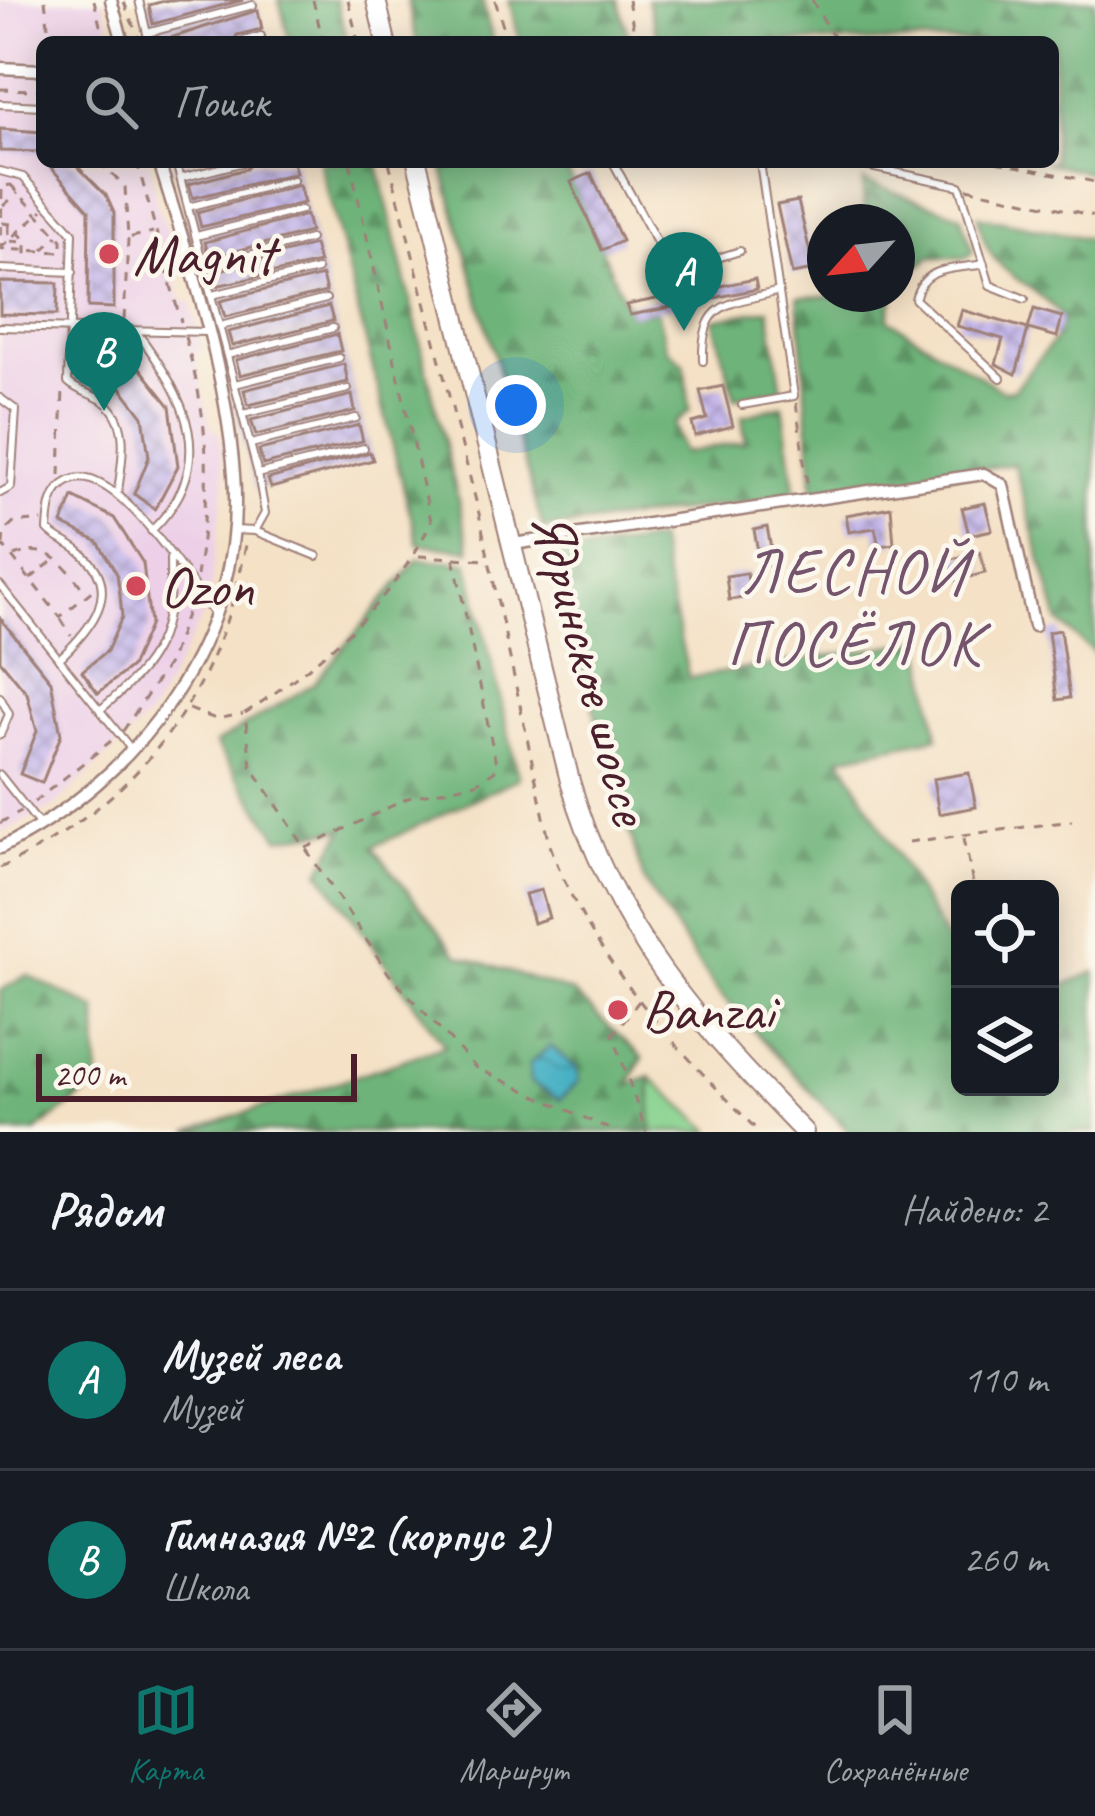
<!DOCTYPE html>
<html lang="ru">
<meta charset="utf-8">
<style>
:root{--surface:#171b24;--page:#20242c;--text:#f1f3f6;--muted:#9ea1a6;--line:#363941;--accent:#0f766e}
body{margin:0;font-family:Caveat,sans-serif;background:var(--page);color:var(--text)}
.controls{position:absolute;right:36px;bottom:36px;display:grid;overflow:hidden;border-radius:18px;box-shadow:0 6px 30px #0003}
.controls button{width:108px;height:108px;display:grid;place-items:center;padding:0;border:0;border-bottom:3px solid var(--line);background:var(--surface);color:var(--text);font:60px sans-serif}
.compass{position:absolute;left:807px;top:204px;width:108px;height:108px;border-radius:50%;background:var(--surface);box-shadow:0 6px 30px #0003;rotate:243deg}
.scale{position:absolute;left:36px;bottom:30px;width:321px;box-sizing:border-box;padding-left:12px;border:6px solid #4a1f2b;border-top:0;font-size:33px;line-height:42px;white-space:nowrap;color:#4a1f2b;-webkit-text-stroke:9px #fbf7ec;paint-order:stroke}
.you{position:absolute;left:516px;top:405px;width:42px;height:42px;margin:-30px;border:9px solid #fff;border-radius:50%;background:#1a73e8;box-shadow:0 0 0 18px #1a73e833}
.badge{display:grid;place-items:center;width:78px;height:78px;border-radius:50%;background:var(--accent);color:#fff;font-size:39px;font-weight:700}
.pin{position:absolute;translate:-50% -99px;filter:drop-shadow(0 3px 6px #0008)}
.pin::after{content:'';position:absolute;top:63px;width:42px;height:36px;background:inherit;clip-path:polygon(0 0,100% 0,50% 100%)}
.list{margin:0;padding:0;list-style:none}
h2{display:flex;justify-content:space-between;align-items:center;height:156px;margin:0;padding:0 48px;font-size:51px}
h2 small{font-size:39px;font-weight:400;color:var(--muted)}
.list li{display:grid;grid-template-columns:78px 1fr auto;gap:36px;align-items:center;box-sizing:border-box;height:180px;padding:0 48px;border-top:3px solid var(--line)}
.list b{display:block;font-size:45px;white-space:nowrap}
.list p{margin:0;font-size:39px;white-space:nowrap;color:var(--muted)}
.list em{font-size:39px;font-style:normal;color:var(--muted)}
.icon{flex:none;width:66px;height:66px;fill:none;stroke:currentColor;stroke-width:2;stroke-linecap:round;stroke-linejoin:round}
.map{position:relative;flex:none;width:1095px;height:1132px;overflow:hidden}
.search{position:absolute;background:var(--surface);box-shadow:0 6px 30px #0003;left:36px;right:36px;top:36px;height:132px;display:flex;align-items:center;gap:30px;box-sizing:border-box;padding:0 42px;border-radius:18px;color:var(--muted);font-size:45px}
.sheet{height:516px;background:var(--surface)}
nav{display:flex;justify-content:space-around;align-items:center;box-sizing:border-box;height:168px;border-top:3px solid var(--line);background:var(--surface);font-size:33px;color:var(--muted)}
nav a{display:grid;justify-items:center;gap:6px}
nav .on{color:var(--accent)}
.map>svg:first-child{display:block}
.built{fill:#edd0e8}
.industrial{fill:url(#industrial-furrows)}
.green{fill:#88d28f;stroke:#69785d;stroke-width:3}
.forest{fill:url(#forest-firs);stroke:#5c6a52;stroke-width:3}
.water{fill:url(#water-waves);stroke:#486878;stroke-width:3}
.building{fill:url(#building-cross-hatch)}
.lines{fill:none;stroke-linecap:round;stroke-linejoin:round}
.service-casing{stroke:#9f8078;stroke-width:10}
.minor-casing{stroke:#9f8078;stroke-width:15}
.primary-casing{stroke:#9f8078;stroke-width:22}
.path{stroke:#9f8078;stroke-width:3;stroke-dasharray:9 9;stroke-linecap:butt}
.service{stroke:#fff;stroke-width:6}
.minor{stroke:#fff;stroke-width:10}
.primary{stroke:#fff;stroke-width:18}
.poi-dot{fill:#d1495b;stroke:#fbf7ec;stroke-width:4.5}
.labels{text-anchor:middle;stroke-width:9;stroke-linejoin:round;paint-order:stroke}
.poi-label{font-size:57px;fill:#4a1f2b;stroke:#fbf7ec;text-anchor:start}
.street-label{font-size:57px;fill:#4a1f2b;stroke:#fbf7ec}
.quarter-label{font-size:63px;letter-spacing:3px;fill:#75556e;stroke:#fbf7ec}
</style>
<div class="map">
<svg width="1095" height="1132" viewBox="0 0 1095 1132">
<defs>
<pattern id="industrial-furrows" width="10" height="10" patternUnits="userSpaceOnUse" patternTransform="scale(3)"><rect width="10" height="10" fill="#ccbed4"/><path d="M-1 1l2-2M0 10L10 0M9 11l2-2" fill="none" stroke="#b1a3b6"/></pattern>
<pattern id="forest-firs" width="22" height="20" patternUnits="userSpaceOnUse" patternTransform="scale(3)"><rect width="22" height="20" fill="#6eb47a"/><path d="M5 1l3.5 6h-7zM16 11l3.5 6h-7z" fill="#5c9264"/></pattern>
<pattern id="water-waves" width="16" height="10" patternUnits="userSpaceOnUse" patternTransform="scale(3)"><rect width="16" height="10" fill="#46b1c4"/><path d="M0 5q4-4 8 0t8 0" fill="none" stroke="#3c8f9f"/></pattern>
<pattern id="building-cross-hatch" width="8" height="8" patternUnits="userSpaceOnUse" patternTransform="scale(3)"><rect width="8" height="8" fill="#c6b9eb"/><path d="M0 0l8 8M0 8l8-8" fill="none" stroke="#a396bf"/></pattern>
</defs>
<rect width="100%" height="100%" fill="#fbf7ec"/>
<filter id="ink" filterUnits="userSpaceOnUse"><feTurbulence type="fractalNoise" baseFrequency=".00833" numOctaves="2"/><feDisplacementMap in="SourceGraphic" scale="24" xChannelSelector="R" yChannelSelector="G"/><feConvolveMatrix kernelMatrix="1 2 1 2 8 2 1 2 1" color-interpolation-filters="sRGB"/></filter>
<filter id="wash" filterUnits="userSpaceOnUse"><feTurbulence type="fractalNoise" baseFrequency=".004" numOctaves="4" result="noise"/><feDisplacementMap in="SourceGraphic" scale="48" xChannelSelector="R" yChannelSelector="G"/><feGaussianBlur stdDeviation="2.7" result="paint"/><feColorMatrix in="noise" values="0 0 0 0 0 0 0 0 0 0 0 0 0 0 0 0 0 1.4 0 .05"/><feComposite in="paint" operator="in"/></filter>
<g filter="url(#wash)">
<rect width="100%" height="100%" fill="#f4e1c6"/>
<path class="built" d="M0,0H103L114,42H42V162H149L157,207L176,251L169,256L181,300L191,302L203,349L195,354L211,428L219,432L225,480L208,606L151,714L55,806L0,833Z"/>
<g class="industrial">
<path d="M146,0H256L266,42H157Z"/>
<path d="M172,162H294L373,460L255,490Z"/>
</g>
<path class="green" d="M650,1077L712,1131L711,1132H652Z"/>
<g class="forest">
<path d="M279,0H336L347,42H290Z"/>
<path d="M407,0H482L493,42H417Z"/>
<path d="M509,0H618L630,42H520Z"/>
<path d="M647,0H1095V174L1044,162H1053V42H659Z"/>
<path d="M320,162H377L470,550L418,544Z"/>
<path d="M441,162H563L630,314L657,310L667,349L684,363L690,410L674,424L683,453L745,442L742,416L783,405L796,496L543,529Z"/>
<path d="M863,181L960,215L973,252L966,258L930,257L897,284V222H864Z"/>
<path d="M978,216L1095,240V654L1059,622L1014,464L814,493L798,297L894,294L888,319L1003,391L1013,390L1057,337L1062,317C1024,272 988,280 978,216Z"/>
<path d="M769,309L782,390L735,398L713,319Z"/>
<path d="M657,540L689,678L922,641L938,737L841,757L960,964V1087H1050V991L1095,972V1132H849L715,989L644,881L549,557Z"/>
<path d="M418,559L468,563L519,778L373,847L458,955L573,993L643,1058L628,1085L650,1077L652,1132H189L445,1046L320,872L344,829L279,838L215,744L313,684Z"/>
<path d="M27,975L97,1010L98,1085L35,1132H0V991Z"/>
</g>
<path class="water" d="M550,1046L577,1068L579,1081L560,1100L530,1082L529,1064Z"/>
<g id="blocks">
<g class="building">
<path d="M168,0H243L153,24L149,5Z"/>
<path d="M258,10L262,29L237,35L233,42H158Z"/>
<path d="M0,129L42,132V152L0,151Z"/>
<path d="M46,162H73L106,195L114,213V308L88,307L89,210Z"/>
<path d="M251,162H293L296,173L193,198L189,184L246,169Z"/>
<path d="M591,173L622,241L602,250L571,182Z"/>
<path d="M299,185L304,203L201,227L197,212Z"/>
<path d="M798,201L814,270L792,274L777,205Z"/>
<path d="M306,215L310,232L209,258L205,242Z"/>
<path d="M314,245L319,263L216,286L213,272Z"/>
<path d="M322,276L326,292L225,317L220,301Z"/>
<path d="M755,279L757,289L657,310L630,315L626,305Z"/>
<path d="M0,282L58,283L57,315L0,314Z"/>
<path d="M329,306L333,321L232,346L228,332Z"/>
<path d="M1034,309L1062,317L1057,337L1028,329Z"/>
<path d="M962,310L1028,329L1016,374L996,364L1003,339L957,326Z"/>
<path d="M337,334L341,351L240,375L236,360Z"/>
<path d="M86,344L133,359L170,406L178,466L155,509L134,494L149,457L143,416L119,385L82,369Z"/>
<path d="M344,364L348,382L248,405L244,390Z"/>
<path d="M723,386L733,426L695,436L692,423L707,419L700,391Z"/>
<path d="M352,395L355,411L256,435L251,420Z"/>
<path d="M359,425L363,441L263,465L259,450Z"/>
<path d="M370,452L373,460L271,488L268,479Z"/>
<path d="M73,497L114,518L143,563L150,624L131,667L98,693L82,671L107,651L122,617L120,595L117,574L98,542L62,524Z"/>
<path d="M985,503L992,530L969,535L962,508Z"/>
<path d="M891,507L894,544L879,546L875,528L849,532L846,515Z"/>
<path d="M767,527L774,564L761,567L754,530Z"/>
<path d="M980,552L985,573L954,581L948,560Z"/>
<path d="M747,573L750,597L729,600L726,576Z"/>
<path d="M0,618L51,681L61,735L42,783L20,774L37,731L27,693L0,660Z"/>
<path d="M1060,630L1070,698L1057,700L1048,632Z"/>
<path d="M969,773L976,807L939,814L933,779Z"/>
<path d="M541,890L549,918L533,923L525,894Z"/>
</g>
</g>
</g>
<g filter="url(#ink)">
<use href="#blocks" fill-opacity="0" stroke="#9f8078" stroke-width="3"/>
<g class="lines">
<defs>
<g id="service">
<path d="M139,0L149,42"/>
<path d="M147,33L253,5"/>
<path d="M240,42L261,36"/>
<path d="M0,104L42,106"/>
<path d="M176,162L258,474L364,448"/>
<path d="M613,162L673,272L740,251"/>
<path d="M847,162L960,186L990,285L1025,299"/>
<path d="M0,171L23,177L73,233L68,382C77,391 90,393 102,400C132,421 122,461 118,491"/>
<path d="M181,178L244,162"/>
<path d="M188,207L293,180"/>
<path d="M196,236L301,210"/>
<path d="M984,264C955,270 924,264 915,299L1001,378"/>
<path d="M204,267L310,239"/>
<path d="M0,269L73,272"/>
<path d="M212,295L317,270"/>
<path d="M220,326L326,299"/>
<path d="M0,327L206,332"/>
<path d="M136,331C186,397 221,464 151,531"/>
<path d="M227,355L333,328"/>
<path d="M703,361C701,300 728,305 779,291"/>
<path d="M235,384L339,358"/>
<path d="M0,398L16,410L11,487L0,493"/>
<path d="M742,405L794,396L760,162"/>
<path d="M243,414L348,389"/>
<path d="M251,444L356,418"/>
<path d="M233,530L255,531L317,556"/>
<path d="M255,531L265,513L258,474"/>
<path d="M0,585L131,749"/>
<path d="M59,659C90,630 126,589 80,552C70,543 57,540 48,530C49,511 50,490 69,481C113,458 190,582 213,613"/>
<path d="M0,697L9,714L0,735"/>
<path d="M100,710C158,662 172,635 170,559"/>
<path d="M0,775L39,824"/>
</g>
<g id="minor">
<path d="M111,0L123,42"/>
<path d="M0,68L42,70"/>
<path d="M513,544L984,474L1003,485L1034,626"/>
<path d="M0,848C140,779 247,636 234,474C226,369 190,262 159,162"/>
</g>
<g id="primary">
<path d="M376,0L386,42"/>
<path d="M417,162L570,781C614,932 697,1022 804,1132"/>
</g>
</defs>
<use href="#service" class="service-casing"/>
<use href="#minor" class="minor-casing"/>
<use href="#primary" class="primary-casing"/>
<g class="path">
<path d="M45,0L50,42"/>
<path d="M94,0L104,42"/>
<path d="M313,0L323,42"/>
<path d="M348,0L358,42"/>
<path d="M495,0L508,42"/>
<path d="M628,0L636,42"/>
<path d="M812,0L836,42"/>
<path d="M124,2L138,37"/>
<path d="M0,89L42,90"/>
<path d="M99,162L125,187L128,238L153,232"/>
<path d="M137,162L181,322"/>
<path d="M350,162L431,521C398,599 315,668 245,713L251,766L389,974L476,1068L616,1132"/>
<path d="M389,162L478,509L550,845C590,959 676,1047 759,1132"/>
<path d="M996,162L1095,182"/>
<path d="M11,185L62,240V252L1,249L2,186Z"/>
<path d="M967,188L1095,216"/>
<path d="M3,206L18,193"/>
<path d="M2,223L11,224L26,241V259"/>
<path d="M9,225V241L25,242"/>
<path d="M1,248L43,210"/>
<path d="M43,250L58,236"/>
<path d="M124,320L128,239"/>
<path d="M185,337C211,429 211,483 197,576"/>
<path d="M796,403L808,489"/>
<path d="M60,475L63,389"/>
<path d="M3,545L4,532L15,522L42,521"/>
<path d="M0,550L4,547L60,617L94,589"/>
<path d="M14,556C51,541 66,567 86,593"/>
<path d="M419,556L487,560"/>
<path d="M30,579L55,559"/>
<path d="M61,619L71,636"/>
<path d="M189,709L216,719L243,714"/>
<path d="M123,731L170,661L192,597"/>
<path d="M34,802L111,741"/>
<path d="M0,823L21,811"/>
<path d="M964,838L974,889"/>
<path d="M909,842L1072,821"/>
<path d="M306,848L408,798L476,783L497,769L454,558"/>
<path d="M0,868C142,801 220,693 247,539"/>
<path d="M639,1001L613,1034L646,1132"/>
</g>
<use href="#service" class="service"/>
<use href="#minor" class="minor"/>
<use href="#primary" class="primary"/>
</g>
</g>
<g class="poi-dot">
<circle cx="109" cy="254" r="12"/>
<circle cx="136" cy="586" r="12"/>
<circle cx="618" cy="1010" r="12"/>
</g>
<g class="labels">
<g class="poi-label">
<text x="133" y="274">Magnit</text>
<text x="160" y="606">Ozon</text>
<text x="642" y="1030">Banzai</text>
</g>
<g class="street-label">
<text transform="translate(592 667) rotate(75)" y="20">Ядринское шоссе</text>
</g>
<g class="quarter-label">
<text x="855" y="592">ЛЕСНОЙ<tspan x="855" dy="72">ПОСЁЛОК</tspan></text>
</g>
</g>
</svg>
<div class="controls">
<button><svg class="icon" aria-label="locate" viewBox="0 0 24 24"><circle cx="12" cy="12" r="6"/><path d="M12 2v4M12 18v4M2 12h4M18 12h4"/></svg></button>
<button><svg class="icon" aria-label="layers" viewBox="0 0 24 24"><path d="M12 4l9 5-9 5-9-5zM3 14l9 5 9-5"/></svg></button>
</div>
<svg class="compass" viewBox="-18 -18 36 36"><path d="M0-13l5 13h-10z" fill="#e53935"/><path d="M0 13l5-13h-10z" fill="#9ea1a6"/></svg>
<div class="scale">200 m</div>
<div class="you"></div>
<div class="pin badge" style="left:684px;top:331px">A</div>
<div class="pin badge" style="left:104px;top:411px">B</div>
<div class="search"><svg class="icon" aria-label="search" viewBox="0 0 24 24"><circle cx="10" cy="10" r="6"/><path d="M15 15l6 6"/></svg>Поиск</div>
</div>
<section class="sheet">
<h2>Рядом<small>Найдено: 2</small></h2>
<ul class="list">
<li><span class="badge">A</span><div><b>Музей леса</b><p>Музей</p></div><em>110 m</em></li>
<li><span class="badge">B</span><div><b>Гимназия №2 (корпус 2)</b><p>Школа</p></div><em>260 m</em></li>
</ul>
</section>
<nav>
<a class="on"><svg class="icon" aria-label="map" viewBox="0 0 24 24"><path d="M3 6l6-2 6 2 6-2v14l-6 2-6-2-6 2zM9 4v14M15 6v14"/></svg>Карта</a>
<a><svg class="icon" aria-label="directions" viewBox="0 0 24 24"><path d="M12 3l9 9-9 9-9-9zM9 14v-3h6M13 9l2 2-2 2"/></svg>Маршрут</a>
<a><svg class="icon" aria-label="saved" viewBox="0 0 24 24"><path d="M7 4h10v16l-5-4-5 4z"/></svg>Сохранённые</a>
</nav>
